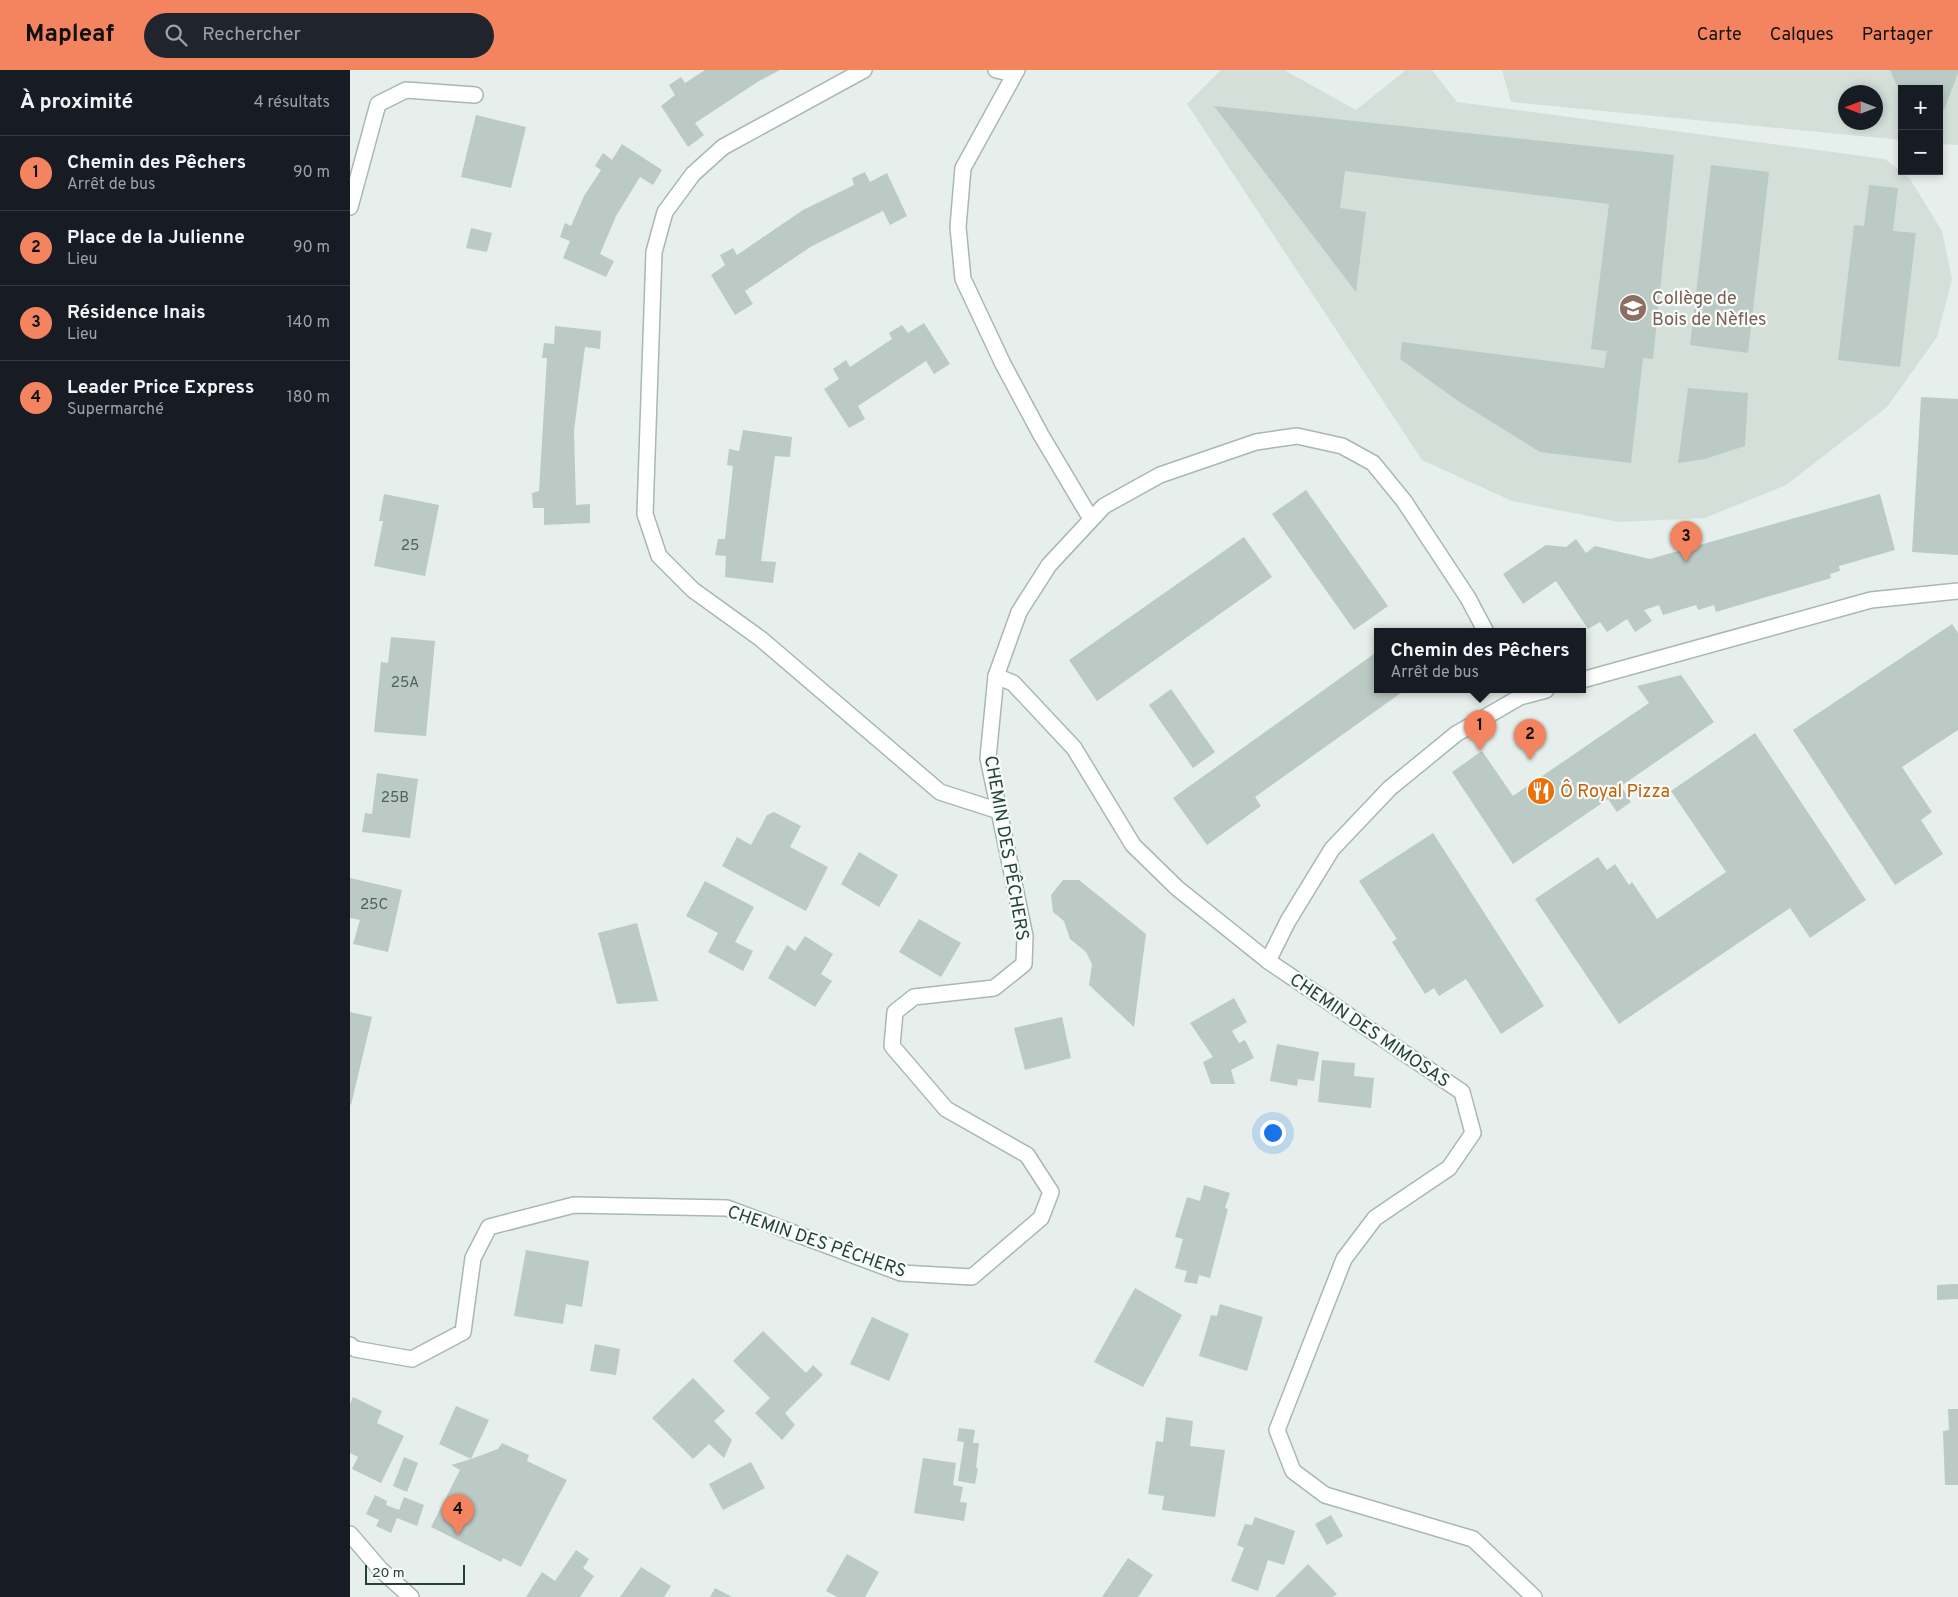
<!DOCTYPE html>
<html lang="fr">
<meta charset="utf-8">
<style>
:root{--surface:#171b24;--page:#20242c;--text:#f1f3f6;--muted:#9ea1a6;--line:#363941;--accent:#f4845f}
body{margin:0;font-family:Overpass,sans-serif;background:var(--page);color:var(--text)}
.controls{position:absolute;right:15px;top:15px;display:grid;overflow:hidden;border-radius:0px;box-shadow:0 2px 8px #0003}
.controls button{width:45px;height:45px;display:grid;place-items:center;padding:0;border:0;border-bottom:1px solid var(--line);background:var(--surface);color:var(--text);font:25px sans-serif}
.compass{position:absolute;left:1488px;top:15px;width:45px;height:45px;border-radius:50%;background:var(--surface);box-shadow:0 2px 8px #0003;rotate:270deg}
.scale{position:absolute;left:15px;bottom:12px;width:100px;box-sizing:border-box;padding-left:5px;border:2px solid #24423a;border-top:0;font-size:14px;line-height:18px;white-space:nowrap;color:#24423a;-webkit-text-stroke:4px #f7fbf9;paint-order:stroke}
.you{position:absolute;left:922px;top:1062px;width:18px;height:18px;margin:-12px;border:4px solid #fff;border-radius:50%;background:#1a73e8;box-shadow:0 0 0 8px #1a73e833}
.badge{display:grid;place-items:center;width:32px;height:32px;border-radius:50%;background:var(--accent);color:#111;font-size:16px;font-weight:700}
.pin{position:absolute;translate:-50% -41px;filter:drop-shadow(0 1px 2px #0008)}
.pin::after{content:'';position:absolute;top:26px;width:18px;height:15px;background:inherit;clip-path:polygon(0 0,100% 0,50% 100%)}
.popup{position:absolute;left:1024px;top:558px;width:212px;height:65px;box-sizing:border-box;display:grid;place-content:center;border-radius:0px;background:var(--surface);filter:drop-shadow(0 1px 4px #0005);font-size:16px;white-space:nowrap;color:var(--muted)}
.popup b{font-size:19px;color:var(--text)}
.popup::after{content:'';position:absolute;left:50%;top:100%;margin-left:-10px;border:10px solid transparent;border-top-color:var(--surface)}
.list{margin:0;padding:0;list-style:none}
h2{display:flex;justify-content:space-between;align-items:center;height:65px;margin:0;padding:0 20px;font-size:21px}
h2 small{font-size:16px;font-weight:400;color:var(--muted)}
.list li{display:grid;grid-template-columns:32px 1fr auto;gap:15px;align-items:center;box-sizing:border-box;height:75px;padding:0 20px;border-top:1px solid var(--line)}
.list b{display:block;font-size:19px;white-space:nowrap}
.list p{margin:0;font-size:16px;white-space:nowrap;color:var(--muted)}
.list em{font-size:16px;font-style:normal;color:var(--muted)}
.icon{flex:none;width:28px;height:28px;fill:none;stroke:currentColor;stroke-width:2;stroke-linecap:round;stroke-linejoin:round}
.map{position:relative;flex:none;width:1608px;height:1527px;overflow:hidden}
header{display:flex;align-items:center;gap:30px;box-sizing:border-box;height:70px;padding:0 25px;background:var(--accent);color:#111}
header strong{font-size:24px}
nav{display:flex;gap:28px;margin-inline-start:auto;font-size:18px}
.search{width:350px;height:45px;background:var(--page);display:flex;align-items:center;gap:12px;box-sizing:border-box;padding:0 18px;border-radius:28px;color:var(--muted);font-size:19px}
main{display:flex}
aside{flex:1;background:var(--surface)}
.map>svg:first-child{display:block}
.built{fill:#d4dfda;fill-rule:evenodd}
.building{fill:#bbcac4}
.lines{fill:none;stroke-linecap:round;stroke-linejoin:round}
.minor-casing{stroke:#a8b8b2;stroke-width:18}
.minor{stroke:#fff;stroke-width:15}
.labels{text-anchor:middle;stroke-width:4.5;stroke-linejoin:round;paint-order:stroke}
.number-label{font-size:15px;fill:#4a645c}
.education-label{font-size:18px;fill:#785e54;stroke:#f7fbf9;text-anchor:start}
.food-label{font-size:18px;fill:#c56008;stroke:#f7fbf9;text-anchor:start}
.street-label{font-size:18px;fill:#24423a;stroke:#f7fbf9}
</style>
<header>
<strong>Mapleaf</strong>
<div class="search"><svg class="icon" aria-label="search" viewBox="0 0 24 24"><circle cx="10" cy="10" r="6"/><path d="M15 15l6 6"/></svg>Rechercher</div>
<nav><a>Carte</a><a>Calques</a><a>Partager</a></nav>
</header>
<main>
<aside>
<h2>À proximité<small>4 résultats</small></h2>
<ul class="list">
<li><span class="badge">1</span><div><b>Chemin des Pêchers</b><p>Arrêt de bus</p></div><em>90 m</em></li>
<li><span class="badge">2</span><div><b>Place de la Julienne</b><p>Lieu</p></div><em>90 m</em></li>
<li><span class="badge">3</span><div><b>Résidence Inais</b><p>Lieu</p></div><em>140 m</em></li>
<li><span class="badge">4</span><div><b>Leader Price Express</b><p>Supermarché</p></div><em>180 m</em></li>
</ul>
</aside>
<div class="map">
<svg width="1608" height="1527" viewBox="0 0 1608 1527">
<rect width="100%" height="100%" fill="#e6efeb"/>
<g class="built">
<path d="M871,0H934L1006,40L1056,0H1082L1107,32L1535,89L1560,109L1592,161L1602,209L1587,267L1537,337L1436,415L1355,448L1269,452L1162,431L1072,390L837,34Z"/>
<path d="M1152,0H1608V75L1589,74V19H1552V70L1161,32ZM1496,22H1526V52H1496Z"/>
</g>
<g class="building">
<path d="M355,0H430L409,11L345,53L354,65L338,77L311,36L325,25L319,15L331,7L335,13Z"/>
<path d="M1540,0H1608V3L1594,40L1589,38V19H1552V27Z"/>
<path d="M864,36L1324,85L1303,289L1293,288L1281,393L1190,382L1108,331L1050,289L1052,272L1254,298L1257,281L1241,279L1259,134L995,101L990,138L1016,142L1006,222Z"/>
<path d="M126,45L176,57L161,118L111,107Z"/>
<path d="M272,74L312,100L303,115L290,107L266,146L250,184L264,191L256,207L213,188L220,171L210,167L215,153L221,156L234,126L251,100L245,96L253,83L262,90Z"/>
<path d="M1361,95L1419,102L1398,283L1340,275Z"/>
<path d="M515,102L520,112L537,103L557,146L540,155L533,141L462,176L395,221L403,234L385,245L361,205L375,195L370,185L383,178L387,185L453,140L504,115L502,108Z"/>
<path d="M1519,115L1548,118L1543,161L1566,163L1550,297L1488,290L1504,155L1514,156Z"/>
<path d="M121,158L142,163L137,182L116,178Z"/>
<path d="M574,253L600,294L584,304L576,291L508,336L515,349L499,358L474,319L489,309L483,299L496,290L500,297L542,269L539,263L552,255L558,263Z"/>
<path d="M205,256L251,261L250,279L235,277L224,360L226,435L240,434V453L194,455V438H183L182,423L189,421L197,288H192L194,273L204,274Z"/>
<path d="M1338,318L1398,323L1395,376L1355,389L1328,393Z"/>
<path d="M1571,327L1608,329V485L1562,482Z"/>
<path d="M393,360L442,367L440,387L425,386L411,491L426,492L423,513L375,507L376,486L365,485L368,469H375L383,396L377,395L379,379L389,381Z"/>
<path d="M956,420L1038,536L1004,560L922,444Z"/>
<path d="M34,424L89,435L75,506L24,496L33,451H29Z"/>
<path d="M1530,424L1545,480L1489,496L1490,501L1480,504L1481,508L1366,542L1364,535L1348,540L1346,535L1313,545L1309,535L1294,540L1302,551L1285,562L1277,549L1257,562L1250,552L1238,559L1206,511L1173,534L1153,504L1196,475L1216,477L1226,469L1236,483L1245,476L1300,489Z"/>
<path d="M894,467L922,507L747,631L719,590Z"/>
<path d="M1602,554L1608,563V660L1552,697L1582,742L1571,750L1593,784L1545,815L1443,660Z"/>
<path d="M41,567L85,571L76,666L24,662L31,592L38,593Z"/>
<path d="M1028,581V620H1055L905,727L911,736L857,775L823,728Z"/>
<path d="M1331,605L1364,652L1271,716L1281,732L1267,742L1258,729L1163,794L1102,702L1132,681L1163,726L1299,633L1287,616Z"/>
<path d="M821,619L865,682L843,698L799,635Z"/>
<path d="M1405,663L1516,830L1460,868L1440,838L1269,954L1185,829L1248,787L1257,800L1265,794L1279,815L1282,812L1307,849L1376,802L1321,721Z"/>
<path d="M27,703L68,709L60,768L12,762L15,743L22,744Z"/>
<path d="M424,742L451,756L440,777L478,797L456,841L372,796L387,767L401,775L417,745Z"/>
<path d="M1083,763L1194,936L1151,964L1116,909L1089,926L1084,918L1075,924L1042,872L1047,869L1009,811Z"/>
<path d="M509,782L548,805L529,837L491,814Z"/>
<path d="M0,808L52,820L38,882L3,874L10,850L0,848Z"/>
<path d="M713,810H729L796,864L784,957L739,915L742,894L736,882L720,869L714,851L703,842L701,825Z"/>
<path d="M355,811L404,837L385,872L403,881L393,901L358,882L368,863L336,846Z"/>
<path d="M569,849L611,873L591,907L549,882Z"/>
<path d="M287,853L308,931L267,934L248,863Z"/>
<path d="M455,866L483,884L471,904L482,911L465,937L418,908L437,875L445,881Z"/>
<path d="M884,928L897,952L882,961L889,973L895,970L904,988L881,1000L885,1014H861L853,992L863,987L840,953Z"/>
<path d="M0,942L22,947L1,1035L0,1034Z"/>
<path d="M712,947L721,988L675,1000L664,958Z"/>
<path d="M927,974L969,982L964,1011L948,1009L947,1016L920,1011Z"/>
<path d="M972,990L1005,993L1004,1006L1024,1008L1021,1038L968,1032Z"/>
<path d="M854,1115L880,1123L875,1138L878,1139L860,1208L849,1205L847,1214L834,1212L837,1201L825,1198L833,1169L825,1167L837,1127L850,1131Z"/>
<path d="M176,1180L239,1191L232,1237L216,1234L213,1254L164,1246Z"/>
<path d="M1608,1214V1229L1587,1230V1215Z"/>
<path d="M785,1218L832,1245L793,1317L744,1292Z"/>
<path d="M870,1234L913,1247L897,1301L849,1286L861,1245L867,1246Z"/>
<path d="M522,1247L559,1264L539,1311L500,1294Z"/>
<path d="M413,1261L456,1303L463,1295L473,1305L435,1343L445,1355L432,1370L405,1343L420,1328L383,1291Z"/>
<path d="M245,1274L270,1279L266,1305L240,1301Z"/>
<path d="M343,1308L375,1341L364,1351L382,1370L374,1388L359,1374L343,1389L302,1348Z"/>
<path d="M3,1327L32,1341L27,1353L54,1366L31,1413L2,1399L8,1387L0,1383V1334Z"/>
<path d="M106,1336L139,1350L121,1389L148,1379L152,1373L179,1385L177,1391L217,1410L171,1497L153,1488L151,1492L81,1457L110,1400L101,1395L121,1389L89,1374Z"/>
<path d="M1598,1339H1608V1415H1595L1593,1361L1599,1360Z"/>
<path d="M816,1347L843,1351L840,1376L875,1380L865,1447L812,1440L814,1426L798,1424L806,1371L813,1372Z"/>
<path d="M609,1358L625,1360L623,1373H629L626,1398H628L625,1414L608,1411L614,1372L607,1371Z"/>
<path d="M54,1387L68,1393L57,1422L43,1416Z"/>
<path d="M573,1388L606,1393L603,1415L613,1417L610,1432L617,1433L614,1451L564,1443Z"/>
<path d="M401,1392L415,1418L373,1440L359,1414Z"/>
<path d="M25,1425L37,1431L36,1435L49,1440L54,1427L74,1435L67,1456L47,1448L41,1463L26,1456L29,1450L16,1444Z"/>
<path d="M981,1445L993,1466L977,1475L965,1454Z"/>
<path d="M905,1447L945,1461L934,1495L918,1490L908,1521L881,1511L894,1478L887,1475L895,1454L902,1455Z"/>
<path d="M226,1480L239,1489L233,1498L244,1506L230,1527H176L192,1502L205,1511Z"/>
<path d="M497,1484L529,1502L515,1527H487L476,1521Z"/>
<path d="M778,1488L803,1505L788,1527H752Z"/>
<path d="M958,1494L987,1524L983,1527H925Z"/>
<path d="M291,1497L321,1516L314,1527H270Z"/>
<path d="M365,1518L382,1527H360Z"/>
</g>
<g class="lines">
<defs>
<g id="minor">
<path d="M514,0L373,77L343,104L315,142L304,182L295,444L309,486L343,520L411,569L590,722L649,741"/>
<path d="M646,0L664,4"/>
<path d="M667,0L613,98L608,157L613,209L653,294L691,365L741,449"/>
<path d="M0,137L28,34L56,20L125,25"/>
<path d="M646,606L663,613L724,678L783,775L827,818L918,891L1112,1022L1123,1063L1099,1098L1025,1148L994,1189L927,1360L943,1401L975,1425L1123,1469L1184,1527"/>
<path d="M1232,610L1521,530L1608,521"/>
<path d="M918,891L938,851L982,779L1040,718L1106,664L1170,627L1196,620"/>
<path d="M0,1275L5,1279L62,1289L113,1262L123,1188L139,1157L224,1135L377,1138L551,1203L622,1207L691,1148L701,1122L677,1085L596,1039L542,976L545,942L564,927L644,918L674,894L675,866L638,688L646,606L669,542L699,495L754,436L810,405L906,372L947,366L992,376L1023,393L1054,431L1118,528L1136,562"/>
<path d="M0,1464L30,1499L61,1527"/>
</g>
</defs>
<use href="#minor" class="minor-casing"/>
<use href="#minor" class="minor"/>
</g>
<defs>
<symbol id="school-disc" viewBox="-11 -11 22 22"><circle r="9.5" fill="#8d6e63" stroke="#f7fbf9"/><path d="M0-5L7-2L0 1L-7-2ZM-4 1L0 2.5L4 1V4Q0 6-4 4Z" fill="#fff"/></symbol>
<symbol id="restaurant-disc" viewBox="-11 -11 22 22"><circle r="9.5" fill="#e8710a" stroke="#f7fbf9"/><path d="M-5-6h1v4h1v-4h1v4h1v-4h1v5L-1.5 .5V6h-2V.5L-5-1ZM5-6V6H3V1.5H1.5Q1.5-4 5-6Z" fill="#fff"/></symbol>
</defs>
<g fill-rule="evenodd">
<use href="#school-disc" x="1267" y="222" width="32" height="32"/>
<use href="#restaurant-disc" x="1175" y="705" width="32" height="32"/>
</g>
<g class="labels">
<g class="number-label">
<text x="60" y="480">25</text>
<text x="55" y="617">25A</text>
<text x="45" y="732">25B</text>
<text x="24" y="839">25C</text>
</g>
<g class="education-label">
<text x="1302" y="234">Collège de<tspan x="1302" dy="21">Bois de Nèfles</tspan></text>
</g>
<g class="food-label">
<text x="1210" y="727">Ô Royal Pizza</text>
</g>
<g class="street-label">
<text transform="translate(657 778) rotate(80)" y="6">CHEMIN DES PÊCHERS</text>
<text transform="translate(1020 960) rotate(34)" y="6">CHEMIN DES MIMOSAS</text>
<text transform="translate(467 1171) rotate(19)" y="6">CHEMIN DES PÊCHERS</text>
</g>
</g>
</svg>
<div class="controls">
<button>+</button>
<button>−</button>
</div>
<svg class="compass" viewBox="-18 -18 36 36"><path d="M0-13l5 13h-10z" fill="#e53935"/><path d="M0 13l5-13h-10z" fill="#9ea1a6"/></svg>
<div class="scale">20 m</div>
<div class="you"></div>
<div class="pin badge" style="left:1130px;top:681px">1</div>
<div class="popup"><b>Chemin des Pêchers</b>Arrêt de bus</div>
<div class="pin badge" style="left:1180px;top:690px">2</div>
<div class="pin badge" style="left:1336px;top:492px">3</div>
<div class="pin badge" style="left:108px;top:1465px">4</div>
</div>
</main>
